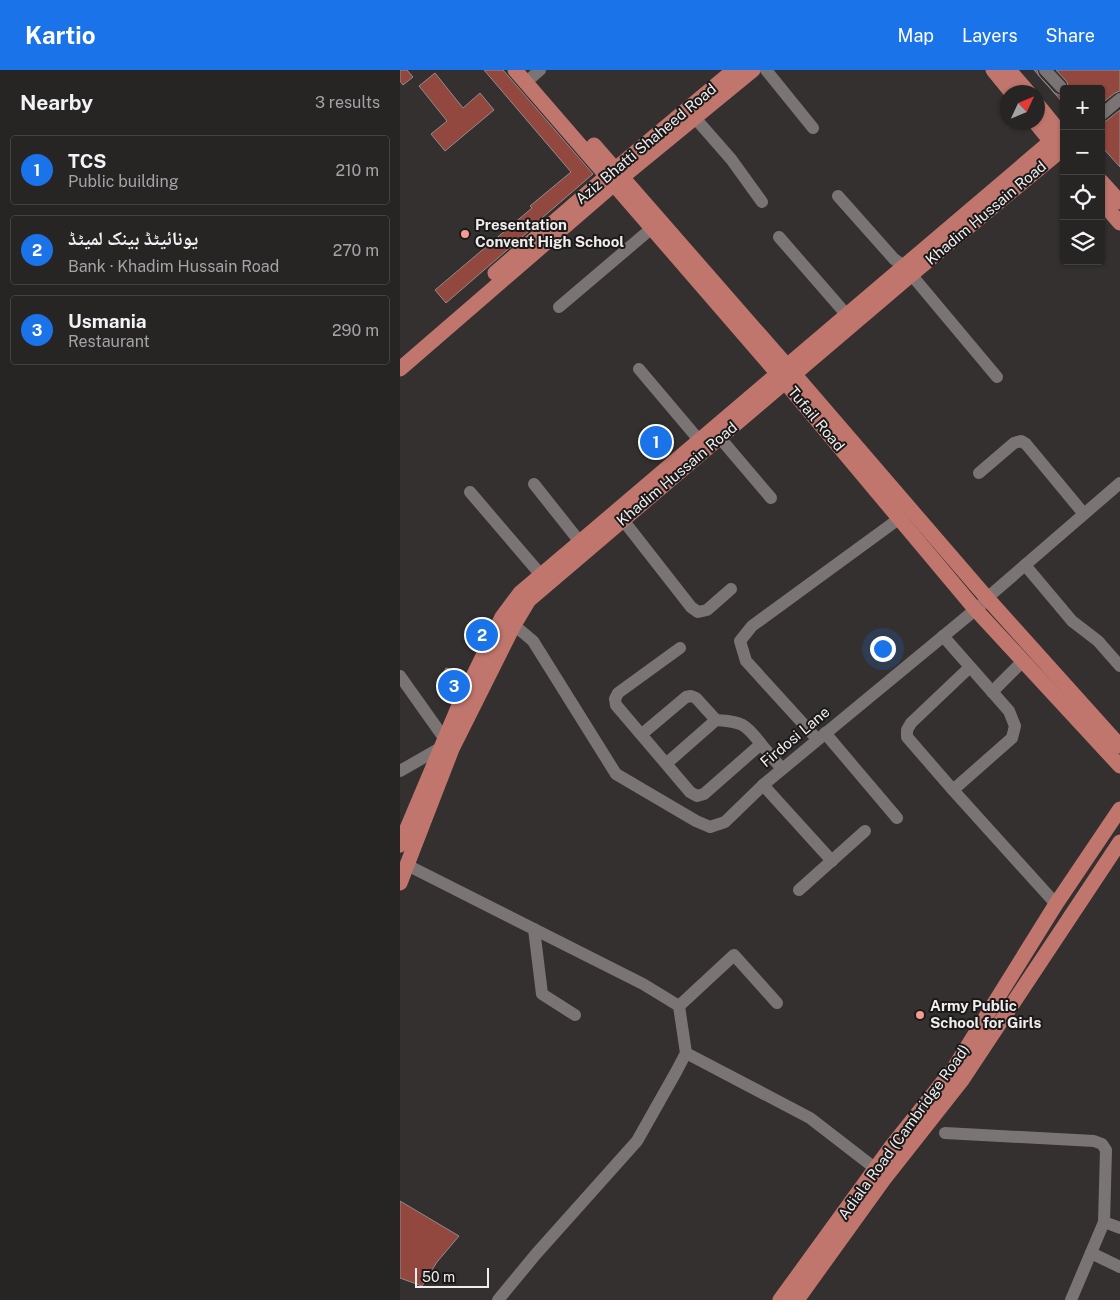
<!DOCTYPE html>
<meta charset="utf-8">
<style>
:root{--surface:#272424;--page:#333031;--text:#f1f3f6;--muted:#a4a4a6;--line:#434141;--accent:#1a73e8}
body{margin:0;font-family:"Public Sans","Noto Naskh Arabic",sans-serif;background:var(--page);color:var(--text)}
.controls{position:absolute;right:15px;top:15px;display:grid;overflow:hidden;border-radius:5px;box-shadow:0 1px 4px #0004}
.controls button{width:45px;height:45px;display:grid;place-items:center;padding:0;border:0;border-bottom:1px solid var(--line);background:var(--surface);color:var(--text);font:25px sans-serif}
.compass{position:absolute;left:600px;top:15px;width:45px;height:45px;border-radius:50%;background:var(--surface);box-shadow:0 1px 4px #0004;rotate:46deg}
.scale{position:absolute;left:15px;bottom:12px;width:74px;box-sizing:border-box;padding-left:5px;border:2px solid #f0eded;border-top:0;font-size:14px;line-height:18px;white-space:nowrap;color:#f0eded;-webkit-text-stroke:4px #1b1919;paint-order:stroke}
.you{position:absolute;left:482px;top:578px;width:18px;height:18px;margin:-12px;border:4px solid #fff;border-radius:50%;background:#1a73e8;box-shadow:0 0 0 8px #1a73e833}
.badge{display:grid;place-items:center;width:32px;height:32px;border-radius:50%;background:var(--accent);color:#fff;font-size:16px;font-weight:700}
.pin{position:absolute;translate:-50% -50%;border:2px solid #fff;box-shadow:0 1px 5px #0006}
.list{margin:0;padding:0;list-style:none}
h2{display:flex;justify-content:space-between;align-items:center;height:65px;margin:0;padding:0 20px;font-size:21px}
h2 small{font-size:16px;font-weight:400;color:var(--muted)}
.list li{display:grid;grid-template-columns:32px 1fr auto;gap:15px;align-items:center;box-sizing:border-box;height:70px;margin:0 10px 10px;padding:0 10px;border:1px solid var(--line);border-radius:5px}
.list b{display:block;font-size:19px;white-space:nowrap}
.list p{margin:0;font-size:16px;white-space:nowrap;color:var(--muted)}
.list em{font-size:16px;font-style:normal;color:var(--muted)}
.icon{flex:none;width:28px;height:28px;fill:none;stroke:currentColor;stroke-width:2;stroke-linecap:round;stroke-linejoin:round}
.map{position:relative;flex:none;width:720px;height:1230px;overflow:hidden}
header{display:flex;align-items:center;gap:30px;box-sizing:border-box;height:70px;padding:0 25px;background:var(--accent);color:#fff}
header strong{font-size:24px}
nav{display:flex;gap:28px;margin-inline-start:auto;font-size:18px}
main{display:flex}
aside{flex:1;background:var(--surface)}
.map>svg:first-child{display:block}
.building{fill:#92483f;stroke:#908c8b}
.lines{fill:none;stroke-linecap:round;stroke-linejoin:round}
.minor{stroke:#7a7574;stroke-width:12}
.major{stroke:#c1766d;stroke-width:15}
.poi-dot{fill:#f59c90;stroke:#1b1919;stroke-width:2}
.labels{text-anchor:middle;stroke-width:4;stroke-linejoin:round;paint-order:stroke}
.street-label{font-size:15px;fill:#f0eded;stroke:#1b1919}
.poi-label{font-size:15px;font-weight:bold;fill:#f0eded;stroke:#1b1919;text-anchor:start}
</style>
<header>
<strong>Kartio</strong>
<nav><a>Map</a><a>Layers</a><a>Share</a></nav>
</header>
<main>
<aside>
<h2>Nearby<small>3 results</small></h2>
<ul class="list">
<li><span class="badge">1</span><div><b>TCS</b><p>Public building</p></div><em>210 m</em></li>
<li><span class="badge">2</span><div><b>یونائیٹڈ بینک لمیٹڈ</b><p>Bank · Khadim Hussain Road</p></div><em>270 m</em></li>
<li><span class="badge">3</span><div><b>Usmania</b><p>Restaurant</p></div><em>290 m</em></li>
</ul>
</aside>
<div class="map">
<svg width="720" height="1230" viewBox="0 0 720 1230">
<rect width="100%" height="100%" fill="#343030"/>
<g class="building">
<path d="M0,0H7L13,7L3,15L0,11Z"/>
<path d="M84,0H103L193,104L135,154L136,155L46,233L35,220L132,138L130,136L171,102Z"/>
<path d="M634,0H637L639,6L655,23L659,25L664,24V34Z"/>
<path d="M656,0H720V21L715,23L701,34V19H669L667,12Z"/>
<path d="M35,3L63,38L80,23L94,40L45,81L31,64L47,51L19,16Z"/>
<path d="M720,40V97L701,76V53L706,51Z"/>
<path d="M74,555L85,560L80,570L71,565Z"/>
<path d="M46,598L62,602L51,621L39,612Z"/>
<path d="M0,1131L59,1166L37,1192L22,1216L0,1208Z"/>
</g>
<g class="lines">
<g class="minor">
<path d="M366,0L413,58"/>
<path d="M645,0L661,17"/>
<path d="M132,7L140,0"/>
<path d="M701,45L720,29"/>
<path d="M295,48L331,89L362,132"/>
<path d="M438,126L494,189L504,196L597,307"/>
<path d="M379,167L446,244"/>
<path d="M159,237L252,158"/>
<path d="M239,299L299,370"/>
<path d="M320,368L371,428"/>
<path d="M579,403L614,373L621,371L626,374L684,444"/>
<path d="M134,414L180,472"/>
<path d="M70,422L141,505"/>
<path d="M223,450L291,537L298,542L307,540L331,519"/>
<path d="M625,495L672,551L698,571L720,596"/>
<path d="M114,555L133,571L216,704L296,751L310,757L325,752L363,715L581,535L587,528L720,413"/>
<path d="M543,566L609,641L615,656L612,668L553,720L507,667V660L511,653L570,597"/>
<path d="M280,578L218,623L215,629L216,635L290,722L297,726L304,724L361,674L382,699"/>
<path d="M0,606L49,675"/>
<path d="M592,622L623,591"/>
<path d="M425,663L497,748"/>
<path d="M242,664L286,627L291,626L296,628L316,650C342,652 345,653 361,674"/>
<path d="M417,669L346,591L340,571L352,556L500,448"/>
<path d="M267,693L316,650"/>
<path d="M0,701L42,677"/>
<path d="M363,715L432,791"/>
<path d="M553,720L656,834"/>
<path d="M7,795L243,914L279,936L286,983L276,1002L237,1071L136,1184L98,1230"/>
<path d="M399,820L465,761"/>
<path d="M134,859L142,924L175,945"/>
<path d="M279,936L334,885L377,933"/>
<path d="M286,983L410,1048L476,1099"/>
<path d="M545,1063L694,1071L702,1074L706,1080L704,1152L671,1230"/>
<path d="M704,1152L720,1158"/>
<path d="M691,1183L720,1197"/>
</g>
<g class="major">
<path d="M115,0L385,312L575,539L720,696"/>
<path d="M593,0L611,22"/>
<path d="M609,0L628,22"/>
<path d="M638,35L664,67"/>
<path d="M635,52L656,78"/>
<path d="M194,75L395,305L587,528L720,676"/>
<path d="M701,111L720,132"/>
<path d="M701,131L720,153"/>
<path d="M95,203L207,106L334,0"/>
<path d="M0,299L214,114L353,0"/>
<path d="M0,775L60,633L102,547L120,523L650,72"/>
<path d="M0,813L52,679L114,555L129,530L512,204L664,78"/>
<path d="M380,1230L491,1077L554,998L656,834L720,739"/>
<path d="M397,1230L484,1109L562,1010L720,772"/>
</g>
</g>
<g class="poi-dot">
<circle cx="65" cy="164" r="5"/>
<circle cx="520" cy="945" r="5"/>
</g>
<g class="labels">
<g class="street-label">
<text transform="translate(246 74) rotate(-40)" y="5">Aziz Bhatti Shaheed Road</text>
<text transform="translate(586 143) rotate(-40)" y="5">Khadim Hussain Road</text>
<text transform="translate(416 349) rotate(50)" y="5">Tufail Road</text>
<text transform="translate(277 404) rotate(-40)" y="5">Khadim Hussain Road</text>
<text transform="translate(395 667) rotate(-40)" y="5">Firdosi Lane</text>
<text transform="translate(504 1062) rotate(-54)" y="5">Adiala Road (Cambridge Road)</text>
</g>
<g class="poi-label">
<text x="75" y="160">Presentation<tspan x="75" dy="17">Convent High School</tspan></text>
<text x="530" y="941">Army Public<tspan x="530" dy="17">School for Girls</tspan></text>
</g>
</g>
</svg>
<div class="controls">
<button>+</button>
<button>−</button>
<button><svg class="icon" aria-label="locate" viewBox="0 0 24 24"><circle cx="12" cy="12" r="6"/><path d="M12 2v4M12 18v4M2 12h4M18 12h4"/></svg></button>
<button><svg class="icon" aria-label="layers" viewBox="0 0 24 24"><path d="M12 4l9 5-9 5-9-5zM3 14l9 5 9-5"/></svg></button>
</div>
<svg class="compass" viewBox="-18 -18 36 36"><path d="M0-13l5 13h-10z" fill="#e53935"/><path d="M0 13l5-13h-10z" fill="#a4a4a6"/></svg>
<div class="scale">50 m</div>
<div class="you"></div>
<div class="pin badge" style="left:256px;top:372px">1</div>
<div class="pin badge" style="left:82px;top:565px">2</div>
<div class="pin badge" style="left:54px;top:616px">3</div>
</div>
</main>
